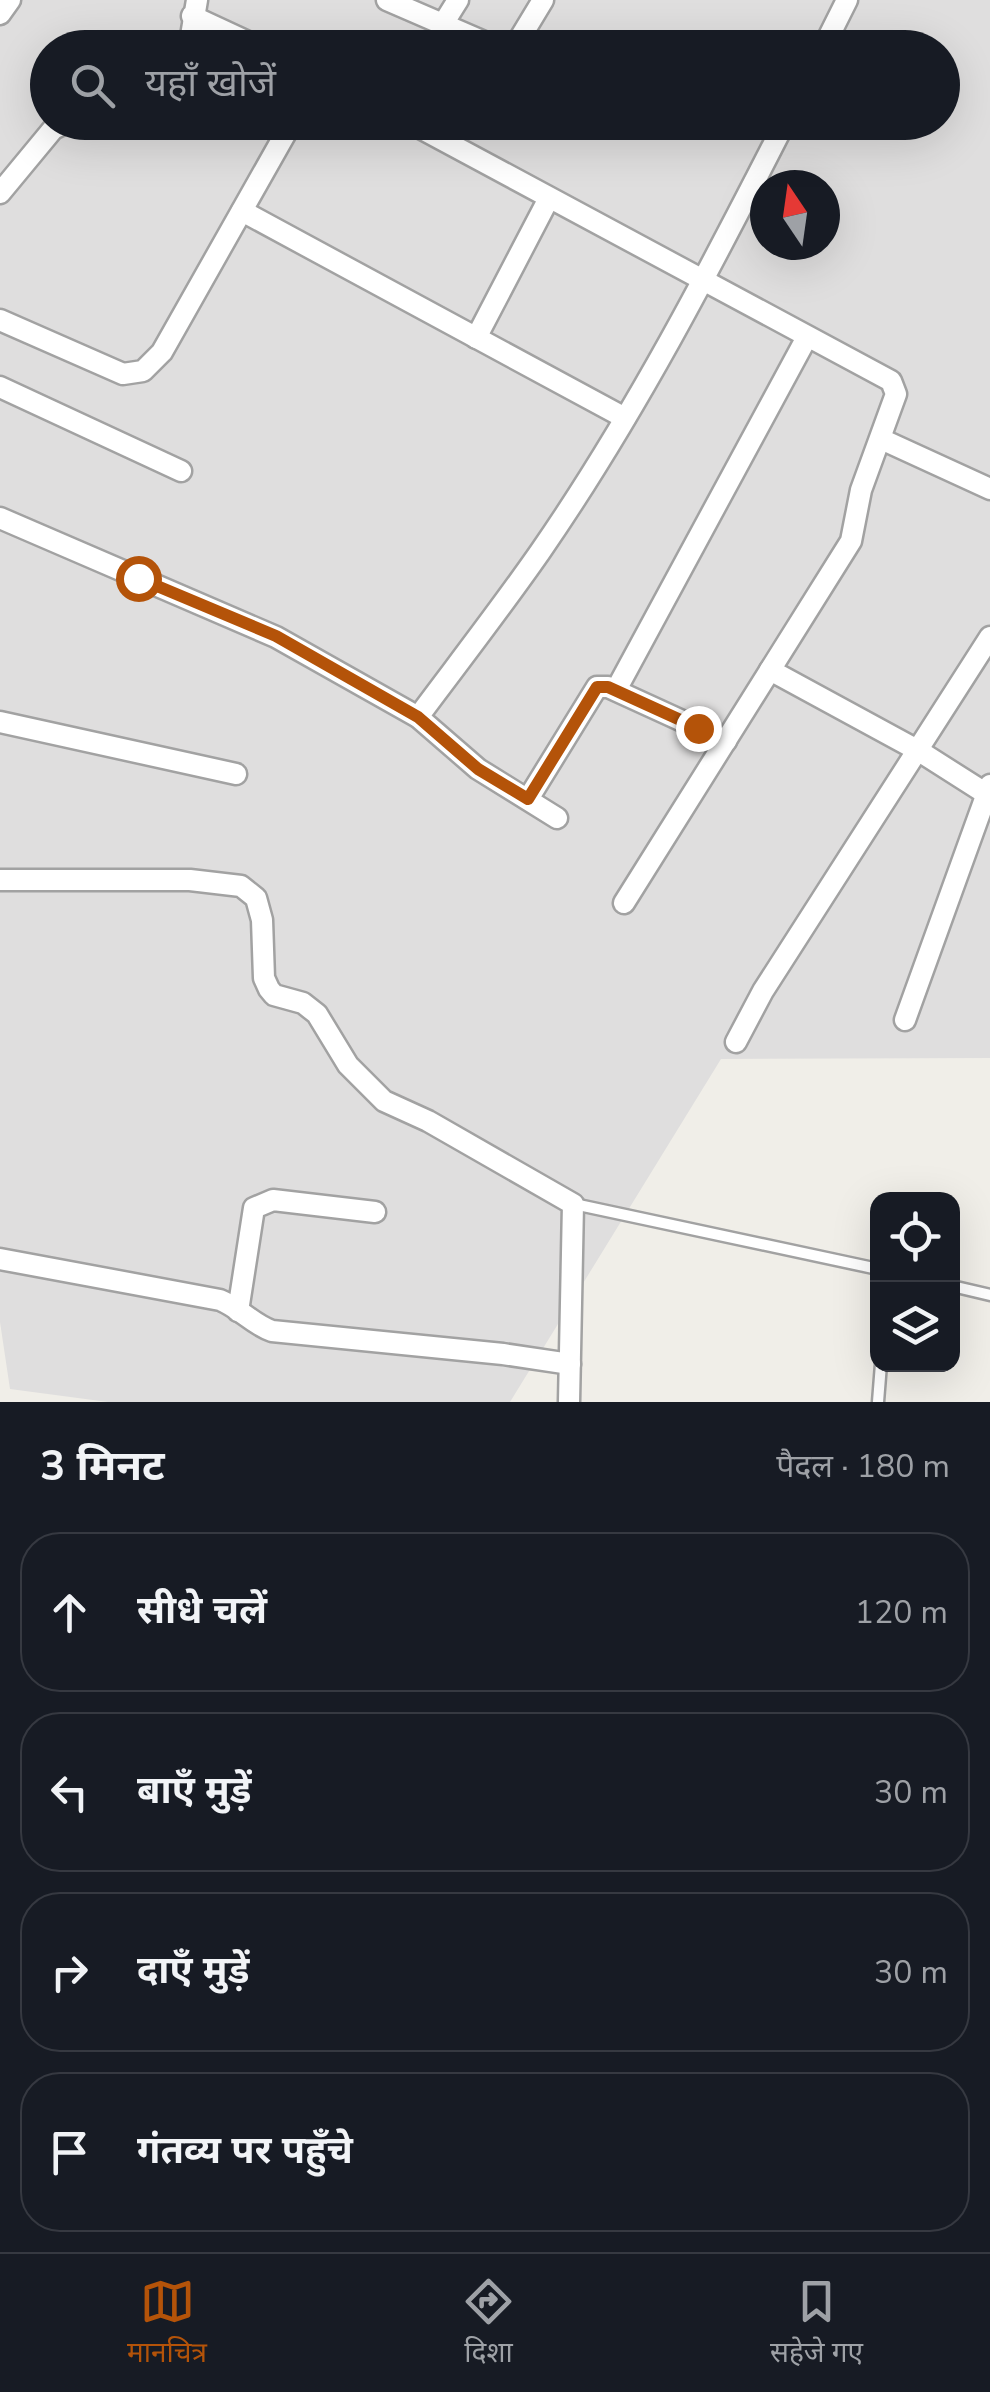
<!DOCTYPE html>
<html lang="hi">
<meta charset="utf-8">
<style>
:root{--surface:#171b24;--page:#242831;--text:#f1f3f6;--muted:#9ea1a6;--line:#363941;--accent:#b45309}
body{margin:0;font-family:"Nunito Sans","Noto Sans Devanagari",sans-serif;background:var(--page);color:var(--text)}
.controls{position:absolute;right:30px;bottom:30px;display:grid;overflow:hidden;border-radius:20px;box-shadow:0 10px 40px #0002}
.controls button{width:90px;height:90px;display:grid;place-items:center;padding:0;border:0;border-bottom:2px solid var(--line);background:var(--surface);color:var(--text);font:50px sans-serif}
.compass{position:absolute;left:750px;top:170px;width:90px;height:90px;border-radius:50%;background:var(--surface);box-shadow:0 10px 40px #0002;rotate:347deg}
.stop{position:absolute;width:30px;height:30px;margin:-22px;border:8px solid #b45309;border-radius:50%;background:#fff}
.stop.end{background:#b45309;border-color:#fff;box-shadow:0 2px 10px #0008}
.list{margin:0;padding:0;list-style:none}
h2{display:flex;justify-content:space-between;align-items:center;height:130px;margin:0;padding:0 40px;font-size:42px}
h2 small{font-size:32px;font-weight:400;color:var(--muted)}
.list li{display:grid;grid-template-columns:65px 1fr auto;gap:30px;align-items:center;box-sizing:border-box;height:160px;margin:0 20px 20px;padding:0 20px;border:2px solid var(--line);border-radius:40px}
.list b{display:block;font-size:38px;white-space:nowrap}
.list em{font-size:32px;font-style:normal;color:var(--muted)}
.icon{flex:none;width:55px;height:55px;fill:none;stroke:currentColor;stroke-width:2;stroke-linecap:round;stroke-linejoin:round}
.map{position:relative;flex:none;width:990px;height:1402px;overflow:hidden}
.search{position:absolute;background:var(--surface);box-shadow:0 10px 40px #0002;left:30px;right:30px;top:30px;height:110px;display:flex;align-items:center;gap:25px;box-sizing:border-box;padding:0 35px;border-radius:55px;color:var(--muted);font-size:38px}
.sheet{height:850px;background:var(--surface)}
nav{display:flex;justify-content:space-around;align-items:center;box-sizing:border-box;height:140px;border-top:2px solid var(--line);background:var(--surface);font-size:28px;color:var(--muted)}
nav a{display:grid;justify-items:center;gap:5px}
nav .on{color:var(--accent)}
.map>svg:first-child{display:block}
.residential{fill:#dfdede;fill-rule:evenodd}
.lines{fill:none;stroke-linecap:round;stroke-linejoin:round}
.lane-casing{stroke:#a2a2a2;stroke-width:15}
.street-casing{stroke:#a2a2a2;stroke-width:25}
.lane{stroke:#fff;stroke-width:10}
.street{stroke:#fff;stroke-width:20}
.route{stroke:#b45309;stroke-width:12}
</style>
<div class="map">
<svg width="990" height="1402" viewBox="0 0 990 1402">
<rect width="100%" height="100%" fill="#f0eee8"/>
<path class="residential" d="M0,0H990V1058L721,1059L510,1402H108L10,1389L0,1322ZM48,48H942V122H48ZM765,185H825V245H765Z"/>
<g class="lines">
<defs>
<g id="lane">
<path d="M574,1204L878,1269"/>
<path d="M952,1286L990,1295"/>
<path d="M878,1402L881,1364"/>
</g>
<g id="street">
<path d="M387,0L498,48"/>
<path d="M0,14L10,0"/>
<path d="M192,16L261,48"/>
<path d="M443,24L458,0"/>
<path d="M189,48L197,0"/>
<path d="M514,48L543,0"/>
<path d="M823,48L847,0"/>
<path d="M409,122L891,381L896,394L861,490L851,541L624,903"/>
<path d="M0,193L53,129L67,122"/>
<path d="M242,211L625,418"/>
<path d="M0,320L123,374L143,371L162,352L292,122"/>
<path d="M476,338L549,198"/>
<path d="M0,387L181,471"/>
<path d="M881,439L990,489"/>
<path d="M0,518L276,637L418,717L478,769L557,818"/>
<path d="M770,670L919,751L985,793"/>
<path d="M616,690L807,337"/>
<path d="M418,717C459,662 501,608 540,552C634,416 710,269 785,122"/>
<path d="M0,722L236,774"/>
<path d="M528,799L597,687H608L726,741"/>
<path d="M0,880H190L241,886L256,898L262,920L264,978L269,989L274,995L303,1003L317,1014L348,1065L384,1101L428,1121L573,1204L569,1402"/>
<path d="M905,1020L990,785"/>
<path d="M736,1042L763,991L990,637"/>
<path d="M0,1259L220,1300C240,1308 252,1324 272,1331L503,1354L570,1364"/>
<path d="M238,1311L254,1208L273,1200L375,1212"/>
</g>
</defs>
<use href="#lane" class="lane-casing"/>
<use href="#street" class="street-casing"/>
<use href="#lane" class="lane"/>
<use href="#street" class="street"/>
</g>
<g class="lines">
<path class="route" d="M138,578L276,636L418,717L478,769L528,799L597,687H608L698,728"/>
</g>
</svg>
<div class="controls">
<button><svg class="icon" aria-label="locate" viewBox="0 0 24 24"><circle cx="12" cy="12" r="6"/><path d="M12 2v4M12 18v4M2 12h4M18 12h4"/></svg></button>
<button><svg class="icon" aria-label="layers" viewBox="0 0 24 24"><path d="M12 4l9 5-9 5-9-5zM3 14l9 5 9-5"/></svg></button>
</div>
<svg class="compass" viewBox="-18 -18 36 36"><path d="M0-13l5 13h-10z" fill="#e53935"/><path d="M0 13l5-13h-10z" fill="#9ea1a6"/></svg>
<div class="stop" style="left:138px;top:578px"></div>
<div class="stop end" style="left:698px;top:728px"></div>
<div class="search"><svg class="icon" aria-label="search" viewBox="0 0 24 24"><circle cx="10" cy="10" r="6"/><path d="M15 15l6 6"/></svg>यहाँ खोजें</div>
</div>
<section class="sheet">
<h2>3 मिनट<small>पैदल · 180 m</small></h2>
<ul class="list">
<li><svg class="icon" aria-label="ahead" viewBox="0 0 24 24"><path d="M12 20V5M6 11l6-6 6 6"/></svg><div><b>सीधे चलें</b></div><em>120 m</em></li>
<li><svg class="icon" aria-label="left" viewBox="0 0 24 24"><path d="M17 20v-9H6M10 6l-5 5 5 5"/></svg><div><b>बाएँ मुड़ें</b></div><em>30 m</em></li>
<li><svg class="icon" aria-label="right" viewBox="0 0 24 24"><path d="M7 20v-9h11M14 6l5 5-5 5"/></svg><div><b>दाएँ मुड़ें</b></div><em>30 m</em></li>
<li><svg class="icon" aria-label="arrive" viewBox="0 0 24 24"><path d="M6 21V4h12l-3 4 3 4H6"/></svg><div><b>गंतव्य पर पहुँचे</b></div></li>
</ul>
</section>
<nav>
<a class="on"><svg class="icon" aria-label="map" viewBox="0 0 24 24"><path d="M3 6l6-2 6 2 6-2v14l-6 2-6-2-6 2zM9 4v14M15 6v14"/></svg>मानचित्र</a>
<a><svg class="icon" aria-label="directions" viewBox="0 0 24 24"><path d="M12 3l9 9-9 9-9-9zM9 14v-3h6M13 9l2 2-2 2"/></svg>दिशा</a>
<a><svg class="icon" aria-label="saved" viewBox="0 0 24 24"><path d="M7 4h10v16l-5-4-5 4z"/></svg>सहेजे गए</a>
</nav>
